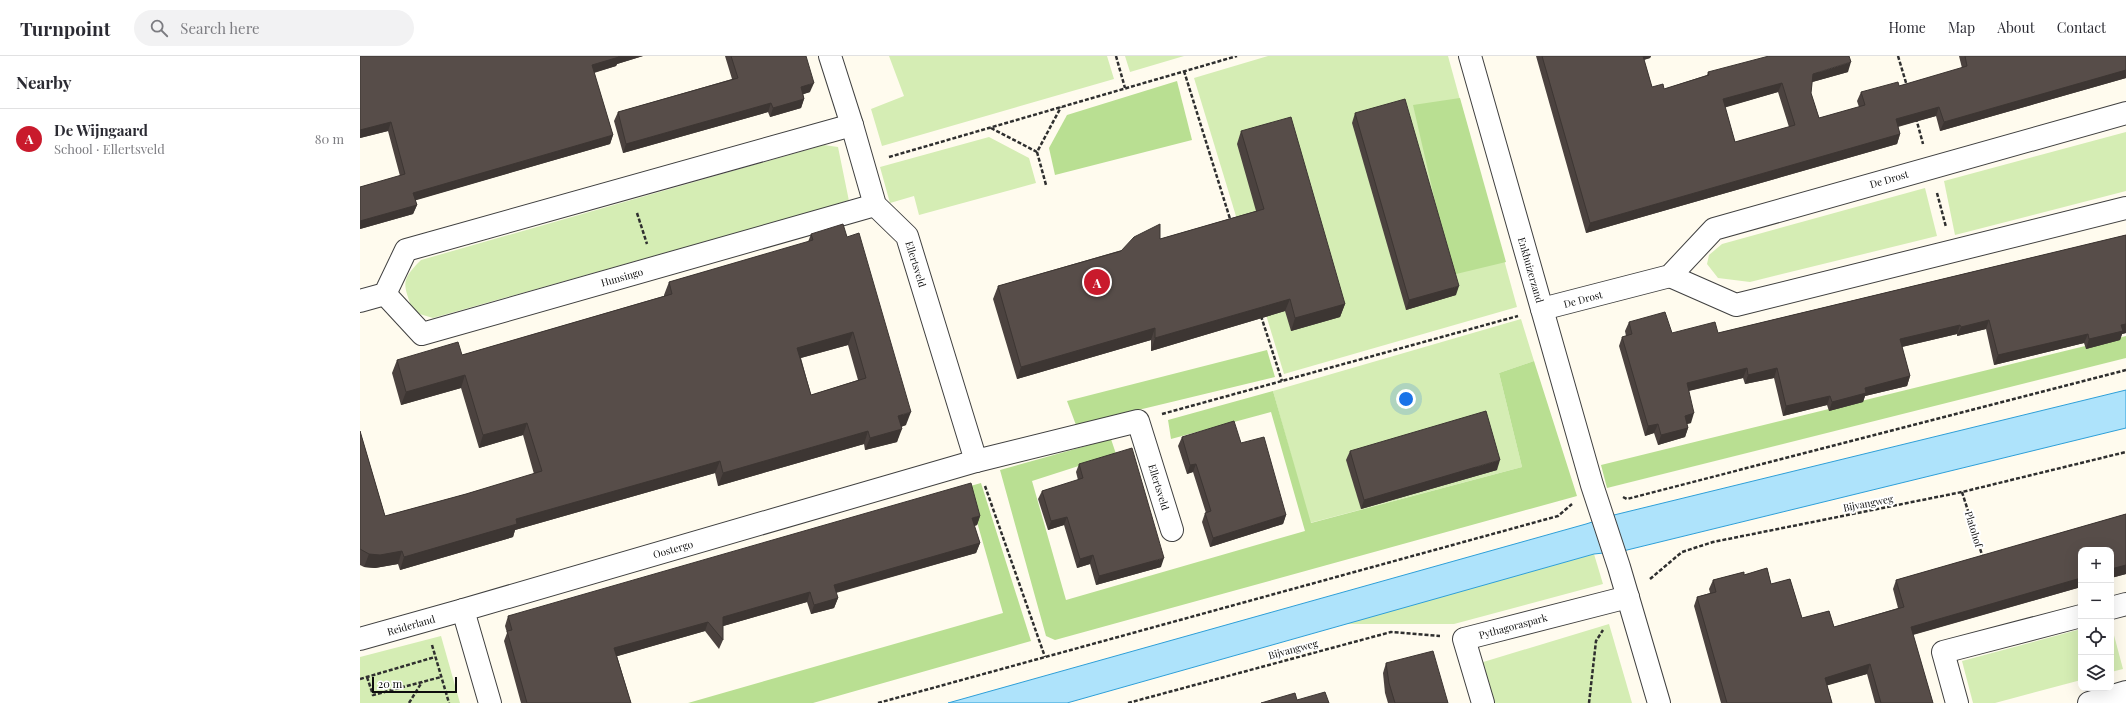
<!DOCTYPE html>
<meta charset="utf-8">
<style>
:root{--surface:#fff;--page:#f2f2f3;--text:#2b2b33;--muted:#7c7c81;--line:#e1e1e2;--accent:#c91a2c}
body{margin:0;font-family:"Playfair Display",serif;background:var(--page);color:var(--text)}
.controls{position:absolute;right:12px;bottom:12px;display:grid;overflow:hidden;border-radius:8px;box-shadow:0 4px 16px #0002}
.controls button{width:36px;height:36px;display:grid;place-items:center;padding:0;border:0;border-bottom:1px solid var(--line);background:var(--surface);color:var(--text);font:20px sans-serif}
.scale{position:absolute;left:12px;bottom:10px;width:85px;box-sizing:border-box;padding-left:4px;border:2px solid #0d0d0d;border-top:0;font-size:11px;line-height:14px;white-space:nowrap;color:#0d0d0d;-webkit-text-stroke:3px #fff;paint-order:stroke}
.you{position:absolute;left:1046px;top:343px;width:14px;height:14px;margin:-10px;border:3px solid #fff;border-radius:50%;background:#1a73e8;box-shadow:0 0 0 6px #1a73e833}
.badge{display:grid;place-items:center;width:26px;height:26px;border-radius:50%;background:var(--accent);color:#fff;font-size:13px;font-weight:700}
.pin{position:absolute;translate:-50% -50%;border:2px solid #fff;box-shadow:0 1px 4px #0006}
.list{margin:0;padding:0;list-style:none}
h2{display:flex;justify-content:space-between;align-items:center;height:52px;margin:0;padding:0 16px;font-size:17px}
h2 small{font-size:13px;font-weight:400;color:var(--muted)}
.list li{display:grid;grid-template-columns:26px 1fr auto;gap:12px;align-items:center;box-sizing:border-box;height:60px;padding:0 16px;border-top:1px solid var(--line)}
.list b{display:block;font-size:15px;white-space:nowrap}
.list p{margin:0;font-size:13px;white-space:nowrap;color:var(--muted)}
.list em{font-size:13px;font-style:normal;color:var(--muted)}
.icon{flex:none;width:22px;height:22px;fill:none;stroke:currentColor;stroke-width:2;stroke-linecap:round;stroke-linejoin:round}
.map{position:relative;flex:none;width:1766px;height:647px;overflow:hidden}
header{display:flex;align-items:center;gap:24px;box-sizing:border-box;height:56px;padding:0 20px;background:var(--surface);border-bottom:1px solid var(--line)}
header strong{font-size:19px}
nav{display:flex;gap:22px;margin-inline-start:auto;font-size:14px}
.search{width:280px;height:36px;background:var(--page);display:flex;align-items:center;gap:10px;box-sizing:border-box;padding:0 14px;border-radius:22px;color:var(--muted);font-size:15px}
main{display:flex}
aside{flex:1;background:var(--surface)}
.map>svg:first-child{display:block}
.green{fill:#d5edb4}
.forest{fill:#b9df92}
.water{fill:#aee3fb;stroke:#2e9fd8}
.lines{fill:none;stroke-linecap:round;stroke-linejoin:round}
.minor-casing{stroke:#404040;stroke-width:24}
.path{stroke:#2f2f2f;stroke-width:2.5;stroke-dasharray:4 2;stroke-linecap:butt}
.minor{stroke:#fff;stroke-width:22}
.wall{fill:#4b423f;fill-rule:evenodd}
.shaded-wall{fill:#3d3633}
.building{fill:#574d49;stroke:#3d3633;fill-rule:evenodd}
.labels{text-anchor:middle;stroke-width:4;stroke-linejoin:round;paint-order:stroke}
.street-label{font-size:10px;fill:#0d0d0d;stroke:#fff}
</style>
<header>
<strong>Turnpoint</strong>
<div class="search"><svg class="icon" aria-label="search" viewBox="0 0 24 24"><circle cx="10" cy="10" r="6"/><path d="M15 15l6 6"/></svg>Search here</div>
<nav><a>Home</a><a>Map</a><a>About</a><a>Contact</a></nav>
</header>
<main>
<aside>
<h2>Nearby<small></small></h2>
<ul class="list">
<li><span class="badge">A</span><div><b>De Wijngaard</b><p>School · Ellertsveld</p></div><em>80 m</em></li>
</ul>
</aside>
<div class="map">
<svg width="1766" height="647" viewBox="0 0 1766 647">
<rect width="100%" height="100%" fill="#fffbee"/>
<g class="green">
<path d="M529,0H747L754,23L522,90L511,53L544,40Z"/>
<path d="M765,0H824L770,16Z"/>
<path d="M908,0H1088L1157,251L924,318L834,22Z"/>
<path d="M1766,76V135L1595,179L1584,125Z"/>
<path d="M629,81L669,102L676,127L559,159L554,140L530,147L520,111Z"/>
<path d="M464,89L478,91L489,145L73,262L53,256C44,228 39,226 61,204Z"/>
<path d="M1565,132L1577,180L1390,226L1358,222L1347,208L1349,199L1362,188Z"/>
<path d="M1161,263L1174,305L1139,317L1162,411L950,467L913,335Z"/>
<path d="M1234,498L1243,528L1094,568H984Z"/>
<path d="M1249,568L1272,647H1132L1120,607Z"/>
<path d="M1751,568L1763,613L1751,616Z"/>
<path d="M1721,573V624L1635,647H1613L1602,605Z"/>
<path d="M81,580L100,647H0V601Z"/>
</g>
<g class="forest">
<path d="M817,25L832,84L695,119L689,92L707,59Z"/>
<path d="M1100,42L1146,206L1092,219L1053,49Z"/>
<path d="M1766,280V302L1247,432L1241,409Z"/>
<path d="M907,294L915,321L716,369L707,345Z"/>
<path d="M1174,305L1217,440L695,584L686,580L640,414L751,383L756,398L672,425L706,544L945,475L911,356L811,383L808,364L913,335L951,467L1162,411L1139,317Z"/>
<path d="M621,427L671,585L453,647H328L643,557L607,431Z"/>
</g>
<path class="water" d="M1766,334V372L1263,495L1234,498L707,647H588L1226,468L1254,459Z"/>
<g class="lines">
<defs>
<g id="minor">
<path d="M470,0L492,69L515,149L547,180L616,405"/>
<path d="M1110,0L1232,429L1259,511L1299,647"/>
<path d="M1310,220L1376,249L1766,152"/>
<path d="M25,238L62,278L515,149"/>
<path d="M0,245L25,238L46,194L492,69"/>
<path d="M1182,253L1310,220L1354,173L1766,57"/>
<path d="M1751,552L1766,548"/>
<path d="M0,583L103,554"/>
<path d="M130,647L103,554L616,405L778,365L812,474"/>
<path d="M1123,647L1104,583L1268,541"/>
<path d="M1597,647L1583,596L1721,560"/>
<path d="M1729,647L1766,636"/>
</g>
</defs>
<use href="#minor" class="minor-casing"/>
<g class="path">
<path d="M756,0L765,32"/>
<path d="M1538,0L1547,30"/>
<path d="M824,15L871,166"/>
<path d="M1556,62L1563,88"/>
<path d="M631,72L677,96L701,51"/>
<path d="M677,96L686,129"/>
<path d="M529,101L877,0"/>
<path d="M1577,137L1586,171"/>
<path d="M277,157L287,188"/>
<path d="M901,260L922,325"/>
<path d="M802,358L1158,260"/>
<path d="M625,430L685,601"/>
<path d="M1602,436L1623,502"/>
<path d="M1263,441L1267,443L1766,314"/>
<path d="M1290,523L1322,496L1353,486L1602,436L1766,396"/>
<path d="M72,589L89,647"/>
<path d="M7,621L13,639L81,621"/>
<path d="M0,623L75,601"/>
<path d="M49,647L62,626"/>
<path d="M518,647L1198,460L1212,448"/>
<path d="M768,647L1031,576L1080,580"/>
<path d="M1229,647L1236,585L1243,574"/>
</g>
<use href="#minor" class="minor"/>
</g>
<g class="wall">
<path d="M0,0H283L257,8L256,10L234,17L253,79L250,88L55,144L57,149L53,158L0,173V131L40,120L28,75L0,82Z"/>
<path d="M365,0H446L450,36L443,38L444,43L441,52L410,61L408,56L263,97L254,65L258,56L372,23Z"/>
<path d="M1176,0H1291L1290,2L1284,4L1292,31L1304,33L1347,19L1348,16H1488L1452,26L1451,37L1459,62L1499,51L1497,45L1501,36L1539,30L1602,12L1599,0H1766V22L1580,75L1576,60L1538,71L1540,78L1537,88L1226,177ZM1418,36L1429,71L1375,86L1365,51Z"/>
<path d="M995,57L1096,239L1046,254L992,67Z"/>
<path d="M881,75L985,248L980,261L931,275L925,255L791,295V284L657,323L633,243L638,230L896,155L877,88Z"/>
<path d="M451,178L487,181L546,369L541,371L537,386L505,394L504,388L358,430L355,417L155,474L153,481L40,514L38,508L15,512L4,511L0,509V375L25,460L106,438L174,418L163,379L119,392L101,332L41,349L32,317L37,304L102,299L304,240V239L309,226L448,186ZM488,289L498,324L451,339L441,302Z"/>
<path d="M1766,179V277L1762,278L1760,284L1726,293L1724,287L1634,309L1626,273L1597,280V278L1542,291L1550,320L1547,330L1505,340L1503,346L1469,355L1467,349L1423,360L1414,322L1385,328L1383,322L1329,335L1331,367L1327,368L1328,372L1325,381L1298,389L1294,377L1285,380L1259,290L1262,281L1266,280L1265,275L1269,266L1312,277H1358Z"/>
<path d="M822,381L881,387L926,459L923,468L850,491L842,466L845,457H846L833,416L827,418L818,390Z"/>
<path d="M990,395L1137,414L1001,453L986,404Z"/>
<path d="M719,408L801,511L736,529L730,508L717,512L704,469L688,474L678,443L682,435L718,424L716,416Z"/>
<path d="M1766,458V518L1751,522V494H1721V531L1553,579L1573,647H1515L1507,618L1467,629L1472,647H1361L1334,550L1337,541L1350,537L1349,533L1353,524L1384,516V519L1407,512L1411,528L1430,523L1442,562L1469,555L1474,571L1538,552L1533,533L1536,524Z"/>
<path d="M620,460L617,469L614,470L620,487L616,497L476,537L478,542L474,552L451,558L447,546L363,570V584L359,593L345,575L257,600L271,647H161L144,585L147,577L145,570L148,560Z"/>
<path d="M1026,607L1088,647H1028L1025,637L1023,617Z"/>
</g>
<g class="shaded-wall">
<path d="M258,0H283L257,8L256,10L229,18L232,9Z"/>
<path d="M1281,0H1291L1290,2L1279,5Z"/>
<path d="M1491,6L1488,16L1449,27L1453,18Z"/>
<path d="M1766,14V22L1580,75L1584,66Z"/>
<path d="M454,27L450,36L438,40L441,31Z"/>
<path d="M1422,27L1418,36L1360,53L1363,43Z"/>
<path d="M444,43L441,52L410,61L413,52Z"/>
<path d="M411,47L408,56L263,97L266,88Z"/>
<path d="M1579,51L1576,60L1532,72L1536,63Z"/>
<path d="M31,66L28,75L0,82V74Z"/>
<path d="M1540,78L1537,88L1226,177L1230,167Z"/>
<path d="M253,79L250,88L50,146L53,137Z"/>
<path d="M57,149L53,158L0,173V165Z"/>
<path d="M1099,230L1096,239L1046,254L1049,244Z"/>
<path d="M930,243L925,255L791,295L795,282Z"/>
<path d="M985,248L980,261L931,275L935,262Z"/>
<path d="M1629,264L1626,273L1597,280L1601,271Z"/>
<path d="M1766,268V277L1762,278L1760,284L1726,293L1729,283L1761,269Z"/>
<path d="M1600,269L1597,278L1537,292L1540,283Z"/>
<path d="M795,272L791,284L657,323L661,311Z"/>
<path d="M493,276L488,289L433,304L437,292Z"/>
<path d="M1728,278L1724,287L1634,309L1638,299Z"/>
<path d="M1387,312L1383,322L1323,336L1327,327Z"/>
<path d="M1417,312L1414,322L1385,328L1388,319Z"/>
<path d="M105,319L101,332L41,349L46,336Z"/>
<path d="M1550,320L1547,330L1505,340L1503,346L1469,355L1472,346L1505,332Z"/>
<path d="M1470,340L1467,349L1423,360L1426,350Z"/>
<path d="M551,356L546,369L534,373L538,360Z"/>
<path d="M1334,357L1331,367L1322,369L1325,360Z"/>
<path d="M167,367L163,379L119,392L123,379Z"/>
<path d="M1298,368L1294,377L1285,380L1288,370Z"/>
<path d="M1328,372L1325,381L1298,389L1301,379Z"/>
<path d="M542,373L537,386L505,394L510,382Z"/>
<path d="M508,375L504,388L358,430L363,417Z"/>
<path d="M1140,404L1137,414L1001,453L1004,444Z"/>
<path d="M360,405L355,417L155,474L153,481L40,514L44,501L156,463Z"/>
<path d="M836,408L833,416L827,418L830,409Z"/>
<path d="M926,459L923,468L850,491L853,482Z"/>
<path d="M620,460L617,469L609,472L612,462Z"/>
<path d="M707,461L704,469L688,474L691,465Z"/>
<path d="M620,487L616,497L470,538L474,529Z"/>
<path d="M42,495L38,508L15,512L4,511L9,498Z"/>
<path d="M733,499L730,508L717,512L720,503Z"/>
<path d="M804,502L801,511L736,529L739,520Z"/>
<path d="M1766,509V518L1751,522V513Z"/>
<path d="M1721,522V531L1548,580L1551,571Z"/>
<path d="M450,536L447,546L360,571L363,561Z"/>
<path d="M478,542L474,552L451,558L454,549Z"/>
<path d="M348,566L345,575L251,602L254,592Z"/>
<path d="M1510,608L1507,618L1462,631L1465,622Z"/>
</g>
<g class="building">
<path d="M0,0H258L259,1L232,9L253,79L53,137L57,149L0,165V131L45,118L31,66L0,74Z"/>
<path d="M371,0H446L454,27L441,31L444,43L413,52L411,47L266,88L258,56L378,22Z"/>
<path d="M1182,0H1283L1292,31L1303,28L1304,33L1349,19L1348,16L1409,0H1489L1491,6L1453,18L1451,37L1459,62L1505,49L1501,36L1538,26L1539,30L1607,10L1605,0H1766V14L1584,66L1579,51L1536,63L1540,78L1230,167ZM1422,27L1435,69L1375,86L1363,43Z"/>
<path d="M1045,43L1099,230L1049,244L995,57Z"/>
<path d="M931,61L985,248L935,262L930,243L795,282V272L661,311L638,230L761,195L774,181L800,168V183L904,153L881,75Z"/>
<path d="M483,168L487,181L499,177L551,356L538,360L542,373L510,382L508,375L363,417L360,405L156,463L157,468L44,501L42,495L20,499L9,498L0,493V375L25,460L106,438L182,415L167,367L123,379L105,319L46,336L37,304L98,286L102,299L312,238L309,226L453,184L451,178ZM493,276L506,322L451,339L437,292Z"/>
<path d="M1766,179V268L1761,269L1763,275L1729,283L1728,278L1638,299L1629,264L1601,271L1600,269L1540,283L1550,320L1505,332L1506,337L1472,346L1470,340L1426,350L1417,312L1388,319L1387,312L1327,327L1334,357L1325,360L1328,372L1301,379L1298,368L1288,370L1262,281L1272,278L1269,266L1305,256L1312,277L1355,266L1358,277Z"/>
<path d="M1126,355L1140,404L1004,444L990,395Z"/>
<path d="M874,365L881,387L904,381L926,459L853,482L845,457L851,455L836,408L830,409L822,381Z"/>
<path d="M772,392L804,502L739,520L733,499L720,503L707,461L691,465L682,435L723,422L719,408Z"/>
<path d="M611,427L620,460L612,462L620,487L474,529L478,542L454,549L450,536L363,561V584L348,566L254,592L271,647H167L147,575L152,574L148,560Z"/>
<path d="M1766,458V509L1751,513V494H1721V522L1551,571L1573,647H1521L1510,608L1465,622L1472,647H1367L1337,541L1356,536L1353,524L1384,516V519L1407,512L1411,528L1430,523L1442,562L1469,555L1474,571L1544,551L1536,524Z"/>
<path d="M1073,595L1088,647H1035L1029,627L1026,607Z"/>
<path d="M965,636L969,647H901L935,637L937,644Z"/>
</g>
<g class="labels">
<g class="street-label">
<text transform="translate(1529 123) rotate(-16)" y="4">De Drost</text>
<text transform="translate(556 208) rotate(73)" y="4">Ellertsveld</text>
<text transform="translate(1171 214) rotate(74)" y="4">Enkhuizerzand</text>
<text transform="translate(262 221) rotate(-16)" y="4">Hunsingo</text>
<text transform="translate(1223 243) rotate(-15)" y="4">De Drost</text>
<text transform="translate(799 431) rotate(73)" y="4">Ellertsveld</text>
<text transform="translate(1508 447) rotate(-11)" y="4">Bijvangweg</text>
<text transform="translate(1614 473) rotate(73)" y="4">Platohof</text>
<text transform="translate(313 493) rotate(-16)" y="4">Oostergo</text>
<text transform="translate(51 569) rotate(-16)" y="4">Reiderland</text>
<text transform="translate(1153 570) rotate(-15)" y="4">Pythagoraspark</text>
<text transform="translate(933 593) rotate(-15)" y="4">Bijvangweg</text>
</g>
</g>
</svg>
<div class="controls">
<button>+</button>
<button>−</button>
<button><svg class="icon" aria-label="locate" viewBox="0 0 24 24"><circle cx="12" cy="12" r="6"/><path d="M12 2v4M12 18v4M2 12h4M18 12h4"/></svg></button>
<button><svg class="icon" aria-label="layers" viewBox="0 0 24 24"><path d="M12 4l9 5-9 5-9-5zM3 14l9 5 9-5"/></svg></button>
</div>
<div class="scale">20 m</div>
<div class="you"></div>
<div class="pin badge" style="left:737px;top:226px">A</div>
</div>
</main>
